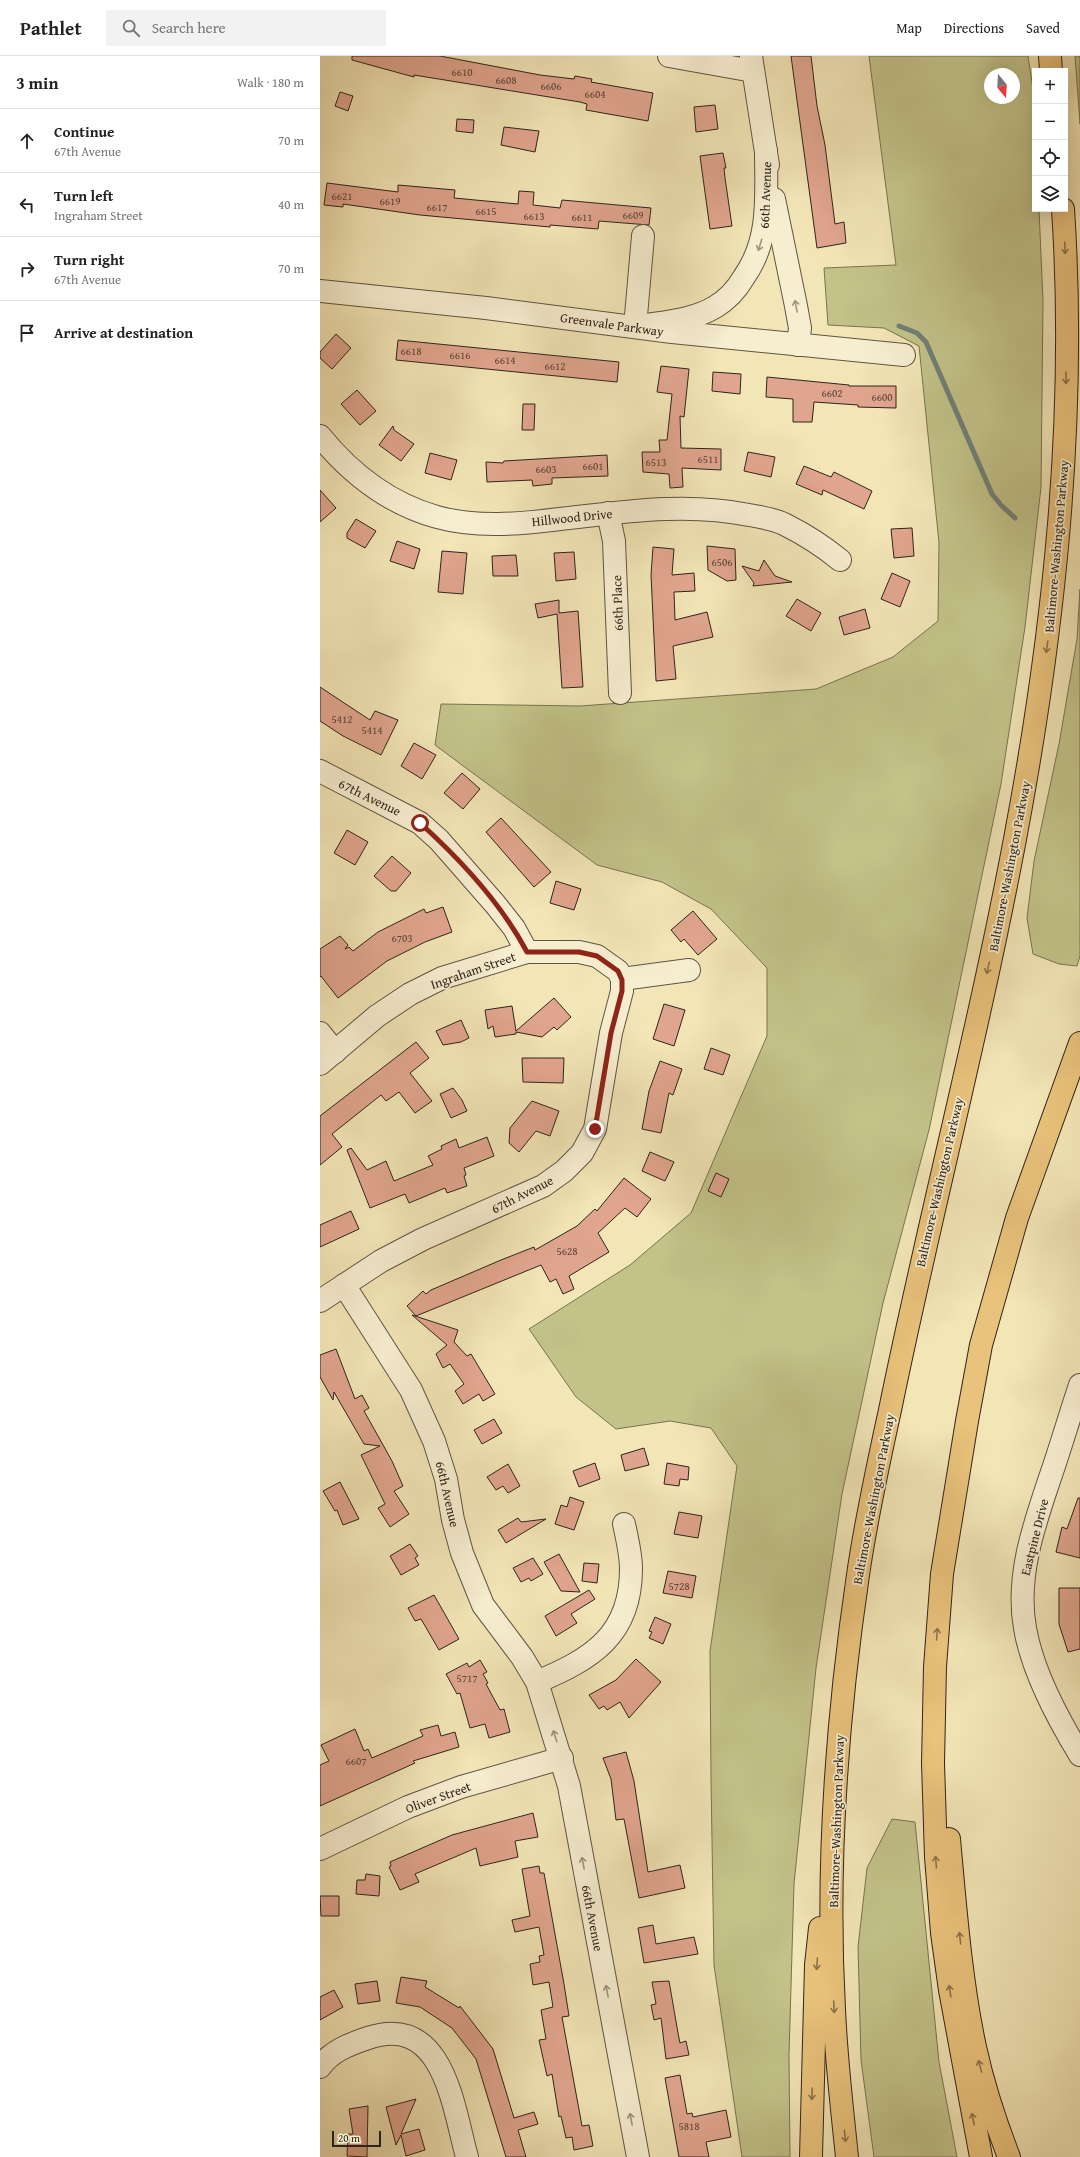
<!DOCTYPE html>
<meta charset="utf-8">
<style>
:root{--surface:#fff;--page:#f2f2f2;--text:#222;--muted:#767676;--line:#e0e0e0}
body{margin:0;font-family:"Gentium Book Plus",serif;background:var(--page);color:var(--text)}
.controls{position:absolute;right:12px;top:12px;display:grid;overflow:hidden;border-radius:0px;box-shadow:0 4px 16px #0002}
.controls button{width:36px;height:36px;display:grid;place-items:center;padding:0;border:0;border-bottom:1px solid var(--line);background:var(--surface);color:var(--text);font:20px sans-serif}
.compass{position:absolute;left:664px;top:12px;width:36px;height:36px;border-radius:50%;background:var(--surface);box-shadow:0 4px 16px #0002;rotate:162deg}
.scale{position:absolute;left:12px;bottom:10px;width:49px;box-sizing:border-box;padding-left:4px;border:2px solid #2f241b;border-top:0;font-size:11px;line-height:14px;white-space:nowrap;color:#2f241b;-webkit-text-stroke:3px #f7eed0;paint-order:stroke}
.stop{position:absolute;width:12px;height:12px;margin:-9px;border:3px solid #8f2418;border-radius:50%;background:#fff}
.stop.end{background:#8f2418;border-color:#fff;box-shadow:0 1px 4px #0008}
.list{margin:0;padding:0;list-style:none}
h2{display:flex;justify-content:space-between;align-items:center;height:52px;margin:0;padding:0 16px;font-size:17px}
h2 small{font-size:13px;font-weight:400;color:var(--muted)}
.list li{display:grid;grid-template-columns:26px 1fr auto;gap:12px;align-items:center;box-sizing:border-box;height:64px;padding:0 16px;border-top:1px solid var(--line)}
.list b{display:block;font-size:15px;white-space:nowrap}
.list p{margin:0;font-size:13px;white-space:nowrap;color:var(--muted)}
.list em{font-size:13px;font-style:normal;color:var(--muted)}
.icon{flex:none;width:22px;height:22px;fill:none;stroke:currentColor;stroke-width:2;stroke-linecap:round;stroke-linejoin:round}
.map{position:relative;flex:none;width:760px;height:2101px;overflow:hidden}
header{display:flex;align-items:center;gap:24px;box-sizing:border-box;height:56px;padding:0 20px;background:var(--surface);border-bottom:1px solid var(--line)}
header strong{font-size:19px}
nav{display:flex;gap:22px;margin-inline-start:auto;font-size:14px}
.search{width:280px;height:36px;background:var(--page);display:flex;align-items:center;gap:10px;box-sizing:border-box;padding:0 14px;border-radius:0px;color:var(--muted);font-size:15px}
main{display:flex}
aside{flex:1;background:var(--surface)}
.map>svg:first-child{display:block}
.green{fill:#c2c289;stroke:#787352;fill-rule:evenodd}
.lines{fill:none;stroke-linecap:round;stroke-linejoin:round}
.stream{stroke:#708077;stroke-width:5}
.building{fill:#e0a58e;stroke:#2f241b}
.minor-casing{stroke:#605442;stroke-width:24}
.highway-casing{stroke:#2f241b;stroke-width:24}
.minor{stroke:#f7eed0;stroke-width:22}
.highway{stroke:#e9c27b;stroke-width:22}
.oneway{stroke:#9d937f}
.oneway2{stroke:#8c734b}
.route{stroke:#8f2418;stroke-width:5}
.labels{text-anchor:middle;stroke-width:3.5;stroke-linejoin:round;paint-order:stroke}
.number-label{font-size:11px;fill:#5b4438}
.street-label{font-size:13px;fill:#2f241b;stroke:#f7eed0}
</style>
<header>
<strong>Pathlet</strong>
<div class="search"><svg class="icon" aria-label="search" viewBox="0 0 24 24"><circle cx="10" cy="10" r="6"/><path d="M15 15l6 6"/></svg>Search here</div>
<nav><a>Map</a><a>Directions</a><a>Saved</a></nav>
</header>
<main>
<aside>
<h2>3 min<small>Walk · 180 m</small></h2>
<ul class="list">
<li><svg class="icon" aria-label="ahead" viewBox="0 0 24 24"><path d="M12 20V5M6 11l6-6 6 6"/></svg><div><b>Continue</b><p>67th Avenue</p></div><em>70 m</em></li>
<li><svg class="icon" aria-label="left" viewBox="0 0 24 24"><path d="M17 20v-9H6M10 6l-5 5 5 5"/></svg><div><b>Turn left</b><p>Ingraham Street</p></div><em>40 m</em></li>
<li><svg class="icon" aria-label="right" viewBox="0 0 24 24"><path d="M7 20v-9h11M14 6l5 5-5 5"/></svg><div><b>Turn right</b><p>67th Avenue</p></div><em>70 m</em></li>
<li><svg class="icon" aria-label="arrive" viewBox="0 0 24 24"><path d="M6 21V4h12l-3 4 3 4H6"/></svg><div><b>Arrive at destination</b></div></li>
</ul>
</aside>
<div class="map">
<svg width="760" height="2101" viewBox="0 0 760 2101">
<rect width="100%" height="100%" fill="#f2e5b6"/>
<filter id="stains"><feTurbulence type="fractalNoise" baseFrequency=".005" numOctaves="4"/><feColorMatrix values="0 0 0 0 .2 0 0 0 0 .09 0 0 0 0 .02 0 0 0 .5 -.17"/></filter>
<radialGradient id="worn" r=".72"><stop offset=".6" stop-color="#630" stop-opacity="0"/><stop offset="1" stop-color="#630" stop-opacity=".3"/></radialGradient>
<g class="green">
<path d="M549,0H708L714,39L715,153H719L723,245L721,431L705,571L681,728L609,1074L563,1247L522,1438L496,1612L474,1828L469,1999L470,2101H422L394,1909L391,1722L390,1595L417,1410L391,1372L350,1365L296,1373L256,1341L209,1273L310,1209L371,1157L447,980V912L391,853L342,826L277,809L115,689L121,648L260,650L496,633L573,601L618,565L619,487L599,290L564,272L508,269L504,212L576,209ZM670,18H694V42H670Z"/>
<path d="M755,0H760V68V67Z"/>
<path d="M760,533V900L757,910L739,908L713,898L707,862L714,805L739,688L757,583Z"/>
<path d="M572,1763L595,1766L619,2006L637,2101H554L541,2004L538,1891L547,1812Z"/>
</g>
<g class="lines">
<path class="stream" d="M579,270L597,277L606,286L672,438L681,449L695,462"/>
</g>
<g class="building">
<path d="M32,0H120L220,19L254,23L255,20L272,23L271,26L333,37L328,65L266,54L267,48L260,46L94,19V21L32,4Z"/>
<path d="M471,0H491L497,50L505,89L515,168L524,166L526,187L497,192Z"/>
<path d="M20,36L33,40L28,55L15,50Z"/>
<path d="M395,49L398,73L376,76L374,51Z"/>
<path d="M137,63L154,64L153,77L136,75Z"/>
<path d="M184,71L219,75L215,96L181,89Z"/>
<path d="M403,97L406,112H404L405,122L412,170L390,173L380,100Z"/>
<path d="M7,127L78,136V129L135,134L134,142L198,148L199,135L214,136L213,149L240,152L242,144L331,152L329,169L279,165L278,173L230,169V171L100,159L23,148V151L4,149Z"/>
<path d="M16,278L31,292L12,313L0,302V296Z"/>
<path d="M78,284L299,306L297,326L76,304Z"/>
<path d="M341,310L369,313L364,361L360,360L361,392L401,393V414L362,412L363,431L350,432L349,418L323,416L322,396H340L339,384H347L352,338L337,336Z"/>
<path d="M393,316L421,318L420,338L392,335Z"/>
<path d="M447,321L529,329V330H576V352L538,351V349L494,346L492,366H473V343L446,341Z"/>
<path d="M37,334L56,355L40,369L21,348Z"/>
<path d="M203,348H215L214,374H202Z"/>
<path d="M73,370L74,374L94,388L81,405L59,389Z"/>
<path d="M428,396L455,401L451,421L424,415Z"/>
<path d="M110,397L137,404L131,424L105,417Z"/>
<path d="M287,399L288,420L232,422V428L213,430L212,424L167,426L166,406L183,407L184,405Z"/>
<path d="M484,410L511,421L514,416L552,435L544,453L503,434L502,439L476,428Z"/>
<path d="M0,434L16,452L0,466Z"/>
<path d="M36,463L56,475L45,492L27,482V477Z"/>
<path d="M592,472L594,500L574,502L571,473Z"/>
<path d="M77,485L100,493L94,513L70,505Z"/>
<path d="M387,490L415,493L416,524L407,525L388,514Z"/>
<path d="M333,491L354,493L352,519L374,517L375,535L354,536L355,564L387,556L393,581L353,590L356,623L336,625L331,519Z"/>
<path d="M122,495L147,497L143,538L118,536Z"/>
<path d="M254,496L256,523L236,525L234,497Z"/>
<path d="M196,499L198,520H173L172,500Z"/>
<path d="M444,504L455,520L472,526L433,530L434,527L422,510L439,515Z"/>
<path d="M572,517L590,525L580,551L561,543Z"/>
<path d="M477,543L501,557L491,575L466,560Z"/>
<path d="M239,544V557L258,555L263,631L242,632L237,558L218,562L215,548Z"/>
<path d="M545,553L550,572L524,579L519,561Z"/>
<path d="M0,631L50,664L55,655L78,664L61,699L23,680L0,665Z"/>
<path d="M94,687L116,699L102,723L81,710Z"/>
<path d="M142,717L160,733L143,753L124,737Z"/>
<path d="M181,762L231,816L214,831L166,776Z"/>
<path d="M27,774L48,786L35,809L14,797Z"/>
<path d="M72,800L91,817L76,835H71L54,820Z"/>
<path d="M236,825L261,833L254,854L230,847Z"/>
<path d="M123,851L132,876L105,886L67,905L18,942L1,920L0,921V893L20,880L28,889L25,893L29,891L33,895L58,876L104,853L106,857Z"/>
<path d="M373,855L397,883L378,899L364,883L361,886L351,874Z"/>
<path d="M234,942L251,961L237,974L234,971L222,981L196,976V978L175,981L173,970L168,973L165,954L192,950L196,975Z"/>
<path d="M344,948L365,954L354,990L333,983Z"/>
<path d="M141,964L149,982L141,986L123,989L116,975Z"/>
<path d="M96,986L109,1002L90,1017L112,1045L95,1057L79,1036L66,1045L61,1039L12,1078L22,1091L0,1109V1060Z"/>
<path d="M391,992L410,999L403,1019L384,1013Z"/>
<path d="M202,1002H244L243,1027L203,1026Z"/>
<path d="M340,1005L362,1013L353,1039L349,1037L341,1077L322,1073L329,1035Z"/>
<path d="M133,1032L142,1044L147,1055L131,1062L120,1038Z"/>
<path d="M212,1045L239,1055L230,1080L216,1075L199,1096L189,1087L190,1072Z"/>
<path d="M167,1081L174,1100L144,1112L146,1119L144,1120L147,1130L127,1137L125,1132L89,1147L85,1138L50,1152L27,1094L31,1092L47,1114L66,1105L74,1125L113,1109L108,1100L122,1093L121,1090L136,1083L139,1092Z"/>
<path d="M330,1096L354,1106L345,1125L322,1115Z"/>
<path d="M396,1117L409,1123L401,1141L388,1135Z"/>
<path d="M304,1122L331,1143L317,1161L305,1152L278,1177L289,1196L249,1220L254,1233L243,1238L236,1223L230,1226L221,1209L96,1260L87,1250L103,1235L106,1238L111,1234L181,1204L214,1191L215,1194L257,1170L275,1153L277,1155Z"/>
<path d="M31,1155L39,1173L0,1191V1169Z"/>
<path d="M92,1259L138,1274L134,1286L147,1300L151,1298L175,1338L163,1345L159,1338L143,1348L135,1335L144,1328L130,1308L123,1312L116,1298L127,1289Z"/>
<path d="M16,1293L35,1343L42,1339L49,1352L44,1355L72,1405L83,1430L74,1435L89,1458L70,1471L58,1452L65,1448L41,1399L60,1390L44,1388L14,1336L13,1344L0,1321V1299Z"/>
<path d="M174,1363L182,1377L162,1388L154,1374Z"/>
<path d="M324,1392L329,1409L305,1415L301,1399Z"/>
<path d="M275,1407L280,1423L259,1431L253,1415Z"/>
<path d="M347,1407L369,1411L368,1424L360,1423L359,1430L344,1428Z"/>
<path d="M188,1408L200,1430L188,1437L183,1430L176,1434L167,1421Z"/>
<path d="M20,1426L39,1463L23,1469L17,1454L15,1455L3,1435Z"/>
<path d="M250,1441L264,1446L254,1474L235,1468L241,1449L247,1451Z"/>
<path d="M758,1442H760V1502L736,1496L742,1471L747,1473Z"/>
<path d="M359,1456L382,1460L378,1482L354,1478Z"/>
<path d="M198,1462L201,1466L226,1463L186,1487L178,1474Z"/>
<path d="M90,1488L98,1500L95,1502L99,1509L81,1519L70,1500Z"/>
<path d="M239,1498L260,1536L241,1535L224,1506Z"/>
<path d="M213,1502L223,1518L211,1525L209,1522L201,1526L193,1512Z"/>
<path d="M264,1507L279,1508L277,1527L262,1525Z"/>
<path d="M348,1515L376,1520L372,1542L343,1537Z"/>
<path d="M739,1532H760V1593L748,1596L739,1568Z"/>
<path d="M269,1534L275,1543L251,1558L257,1567L236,1580L225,1560Z"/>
<path d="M114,1539L139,1583L119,1594L101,1563L95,1565L88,1552Z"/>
<path d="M335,1561L351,1568L343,1588L329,1582L332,1576L329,1575Z"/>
<path d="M316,1603L341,1626L309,1662L300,1646L287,1654L284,1650L279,1653L269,1639L296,1624Z"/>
<path d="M160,1604L167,1616L163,1618L168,1627L166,1628L180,1654L184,1653L190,1676L169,1682L165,1668L150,1672L140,1637L137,1638L126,1618L147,1607L149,1611Z"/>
<path d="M118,1669L121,1680L135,1676L139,1691L93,1705L95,1707L0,1750V1709L9,1705L1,1689L35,1673L44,1695L48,1693L52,1702L103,1680L100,1674Z"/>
<path d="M306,1696L314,1725L328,1816L360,1809L365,1832L319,1842L304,1763L296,1764L291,1723L283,1702Z"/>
<path d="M213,1757L218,1781L195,1785L198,1801L160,1810L156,1792L95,1818L99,1826L80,1834L69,1811L71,1810L70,1806L132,1779Z"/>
<path d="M219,1810L220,1817H224L244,1928L249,1960L242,1961L262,2070L269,2069L273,2090L254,2094L252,2081L246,2082L241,2060L239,2061L232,2018L227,2020L219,1984L226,1983L221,1954L233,1951L229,1926L213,1929L210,1908L220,1906L219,1900L224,1899L219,1871L195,1876L192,1864L210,1860L202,1813Z"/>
<path d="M46,1818L60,1820L59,1840L36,1838L37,1824H45Z"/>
<path d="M0,1840H19V1860H1Z"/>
<path d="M333,1869L336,1888L374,1881L378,1898L324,1907L318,1872Z"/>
<path d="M81,1921L107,1925L105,1931L139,1952L140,1950L173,1993L194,2062L214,2056L218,2068L198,2074L206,2101H186L156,2003L132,1972L100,1951L76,1947Z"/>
<path d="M57,1925L60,1945L38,1948L35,1928Z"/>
<path d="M349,1925L358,1977L360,1987L366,1985L369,1999L346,2003L341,1962L334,1964L331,1949L336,1948L332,1926Z"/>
<path d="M14,1934L23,1951L0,1964V1941Z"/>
<path d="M360,2019L367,2058L372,2057L373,2061L406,2054L411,2081L386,2086L389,2101H359L345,2022Z"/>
<path d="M96,2043L81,2078L99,2073L105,2094L86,2100L81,2079L76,2089L66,2051Z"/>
<path d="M48,2050L47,2101L27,2100L28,2078H33L29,2053Z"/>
</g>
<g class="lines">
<defs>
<g id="minor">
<path d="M349,0L433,15"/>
<path d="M431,0L448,109"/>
<path d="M454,143L476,250L480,272L478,289"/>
<path d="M323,180L315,271C341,266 372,265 395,251C407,244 417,233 424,221C451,183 446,139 446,95"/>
<path d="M0,235L166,252L352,276L584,299"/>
<path d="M0,380C31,418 70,448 117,461C156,472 200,468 240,463C303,456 366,446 429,459C440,461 454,463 464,468C484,478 503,490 520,504"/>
<path d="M288,457L294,485L300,637"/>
<path d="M0,715L100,767L119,784L175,848L194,872L207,896"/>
<path d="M302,923L369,914"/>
<path d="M0,977L15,996"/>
<path d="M0,1008L57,960L90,938L122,922L207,896H259L277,900L298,915L302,923V935L291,977L275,1073L262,1097L244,1115L223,1130L103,1183L61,1205L0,1245"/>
<path d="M24,1229L91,1334L114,1385L126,1423L133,1464L142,1497L163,1549L202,1601L217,1626L249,1730L318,2101"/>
<path d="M760,1329C751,1356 743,1383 734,1410C717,1461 695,1517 705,1572C712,1614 738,1663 760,1699"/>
<path d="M217,1626C272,1603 311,1579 311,1513C311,1498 307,1482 304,1468"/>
<path d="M0,1793L88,1751L141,1731L242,1702"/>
<path d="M0,2011C11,1995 30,1988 48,1982C124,1957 133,2051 147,2101"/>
</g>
<g id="highway">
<path d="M730,0L731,15"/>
<path d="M629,1783C635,1849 641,1926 655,1991C663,2028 675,2065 689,2101"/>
<path d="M491,2101L496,1909L500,1872"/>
<path d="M527,2101C522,2052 516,2002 514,1953C506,1809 517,1661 538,1519C546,1463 558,1409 570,1354C609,1163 659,974 695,783C734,576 757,364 743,153"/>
<path d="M661,2101L630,1934L622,1877L616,1801L613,1707L615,1611L622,1518L647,1365L661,1289L697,1162L760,987"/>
</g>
</defs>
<use href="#minor" class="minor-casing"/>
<use href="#highway" class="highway-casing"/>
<use href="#minor" class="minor"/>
<use href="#highway" class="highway"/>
</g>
<defs><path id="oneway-shaft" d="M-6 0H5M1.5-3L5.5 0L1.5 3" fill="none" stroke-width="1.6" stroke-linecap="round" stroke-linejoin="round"/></defs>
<g class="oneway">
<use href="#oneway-shaft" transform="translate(440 189) rotate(107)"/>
<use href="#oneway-shaft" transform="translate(476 250) rotate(-101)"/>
<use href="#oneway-shaft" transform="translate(235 1680) rotate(-108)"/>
<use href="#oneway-shaft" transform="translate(263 1807) rotate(-101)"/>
<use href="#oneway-shaft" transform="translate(287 1935) rotate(-101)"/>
<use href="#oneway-shaft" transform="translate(311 2063) rotate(-101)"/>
</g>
<g class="oneway2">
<use href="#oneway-shaft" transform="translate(745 192) rotate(88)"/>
<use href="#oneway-shaft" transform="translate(746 322) rotate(90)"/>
<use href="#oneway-shaft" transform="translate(727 591) rotate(98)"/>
<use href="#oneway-shaft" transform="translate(668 912) rotate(103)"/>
<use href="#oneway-shaft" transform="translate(617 1578) rotate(-86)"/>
<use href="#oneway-shaft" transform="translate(616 1806) rotate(-94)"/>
<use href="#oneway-shaft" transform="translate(640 1882) rotate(-96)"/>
<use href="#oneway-shaft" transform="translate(497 1908) rotate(94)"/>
<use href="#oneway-shaft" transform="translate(630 1935) rotate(-99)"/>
<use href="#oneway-shaft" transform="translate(514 1951) rotate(87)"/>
<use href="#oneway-shaft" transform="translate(660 2010) rotate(-104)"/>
<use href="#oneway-shaft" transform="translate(492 2038) rotate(92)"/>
<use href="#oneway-shaft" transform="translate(653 2063) rotate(-101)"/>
<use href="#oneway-shaft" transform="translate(525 2080) rotate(84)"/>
</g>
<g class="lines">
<path class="route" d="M100,767C141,804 181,847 207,896H259L277,900L298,915L302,924V935L291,977L275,1073"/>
</g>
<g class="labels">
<g class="number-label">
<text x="142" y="20">6610</text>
<text x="186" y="28">6608</text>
<text x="231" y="34">6606</text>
<text x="275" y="42">6604</text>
<text x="22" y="144">6621</text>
<text x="70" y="149">6619</text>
<text x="117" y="155">6617</text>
<text x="166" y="159">6615</text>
<text x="313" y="163">6609</text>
<text x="214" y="164">6613</text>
<text x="262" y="165">6611</text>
<text x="91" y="299">6618</text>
<text x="140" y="303">6616</text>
<text x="185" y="308">6614</text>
<text x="235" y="314">6612</text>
<text x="512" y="341">6602</text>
<text x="562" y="345">6600</text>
<text x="388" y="407">6511</text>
<text x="336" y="410">6513</text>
<text x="273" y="414">6601</text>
<text x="226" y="417">6603</text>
<text x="402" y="510">6506</text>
<text x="22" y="667">5412</text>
<text x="52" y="678">5414</text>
<text x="82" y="886">6703</text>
<text x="247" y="1199">5628</text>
<text x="359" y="1534">5728</text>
<text x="147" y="1626">5717</text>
<text x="36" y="1709">6607</text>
<text x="369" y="2074">5818</text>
</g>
<g class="street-label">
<text transform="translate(445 139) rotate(-88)" y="5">66th Avenue</text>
<text transform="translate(292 268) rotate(8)" y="5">Greenvale Parkway</text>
<text transform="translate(252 461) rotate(-6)" y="5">Hillwood Drive</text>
<text transform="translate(736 490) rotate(-85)" y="5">Baltimore-Washington Parkway</text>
<text transform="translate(297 547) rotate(-92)" y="5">66th Place</text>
<text transform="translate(50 741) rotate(26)" y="5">67th Avenue</text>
<text transform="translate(689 810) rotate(-79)" y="5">Baltimore-Washington Parkway</text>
<text transform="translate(153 914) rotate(-19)" y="5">Ingraham Street</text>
<text transform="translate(619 1126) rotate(-77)" y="5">Baltimore-Washington Parkway</text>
<text transform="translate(202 1138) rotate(-27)" y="5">67th Avenue</text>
<text transform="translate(128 1438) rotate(77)" y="5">66th Avenue</text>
<text transform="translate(553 1443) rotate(-79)" y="5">Baltimore-Washington Parkway</text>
<text transform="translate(714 1481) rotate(-76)" y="5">Eastpine Drive</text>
<text transform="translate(118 1741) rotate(-20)" y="5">Oliver Street</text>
<text transform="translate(516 1765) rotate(-88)" y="5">Baltimore-Washington Parkway</text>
<text transform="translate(273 1862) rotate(79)" y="5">66th Avenue</text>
</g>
</g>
<rect width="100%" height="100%" filter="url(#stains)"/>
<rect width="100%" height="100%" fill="url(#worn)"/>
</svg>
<div class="controls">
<button>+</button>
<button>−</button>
<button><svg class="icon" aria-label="locate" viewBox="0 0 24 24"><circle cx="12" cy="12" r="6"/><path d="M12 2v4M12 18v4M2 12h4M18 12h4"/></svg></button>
<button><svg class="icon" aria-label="layers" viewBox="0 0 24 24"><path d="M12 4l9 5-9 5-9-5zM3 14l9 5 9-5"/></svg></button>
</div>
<svg class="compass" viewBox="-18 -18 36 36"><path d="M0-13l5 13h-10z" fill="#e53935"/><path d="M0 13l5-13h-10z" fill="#767676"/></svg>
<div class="scale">20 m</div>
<div class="stop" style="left:100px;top:767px"></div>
<div class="stop end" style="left:275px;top:1073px"></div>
</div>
</main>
